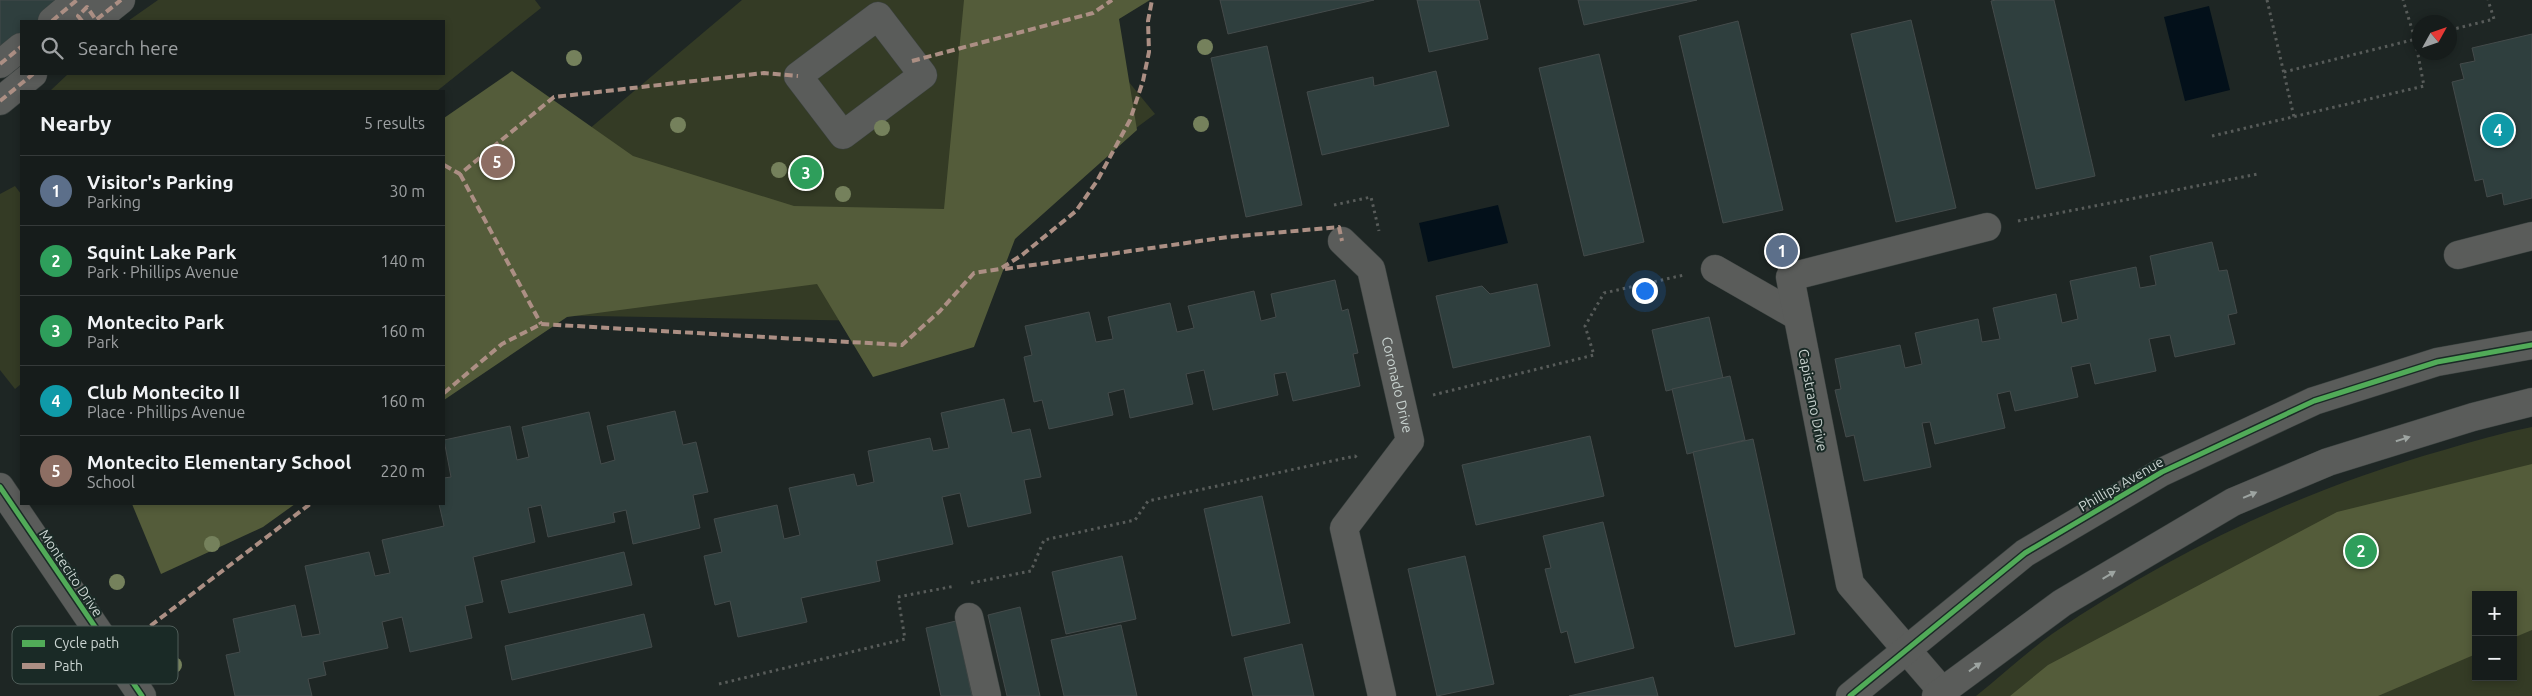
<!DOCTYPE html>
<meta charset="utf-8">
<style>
:root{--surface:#161c1b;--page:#232928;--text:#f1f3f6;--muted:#9ea1a3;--line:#353a3a;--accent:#2563eb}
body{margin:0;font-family:Ubuntu,sans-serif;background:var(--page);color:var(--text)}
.controls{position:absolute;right:15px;bottom:15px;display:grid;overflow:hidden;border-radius:0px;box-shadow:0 2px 8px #0003}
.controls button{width:45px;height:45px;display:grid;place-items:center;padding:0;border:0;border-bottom:1px solid var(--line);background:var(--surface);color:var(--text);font:25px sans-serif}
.compass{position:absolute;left:2412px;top:15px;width:45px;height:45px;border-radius:50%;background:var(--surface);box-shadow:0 2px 8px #0003;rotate:50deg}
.you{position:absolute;left:1644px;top:290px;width:18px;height:18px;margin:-12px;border:4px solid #fff;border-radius:50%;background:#1a73e8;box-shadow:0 0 0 8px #1a73e833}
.badge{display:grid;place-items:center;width:32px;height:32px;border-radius:50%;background:var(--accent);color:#fff;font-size:16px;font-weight:700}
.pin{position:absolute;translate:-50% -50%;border:2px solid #fff;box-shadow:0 1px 5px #0006}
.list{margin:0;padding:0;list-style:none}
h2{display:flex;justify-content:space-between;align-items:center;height:65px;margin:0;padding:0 20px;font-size:21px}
h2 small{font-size:16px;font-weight:400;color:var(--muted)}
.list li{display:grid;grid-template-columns:32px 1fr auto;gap:15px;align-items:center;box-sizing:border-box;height:70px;padding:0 20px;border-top:1px solid var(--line)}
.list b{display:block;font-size:19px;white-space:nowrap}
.list p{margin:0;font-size:16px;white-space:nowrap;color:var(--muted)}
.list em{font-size:16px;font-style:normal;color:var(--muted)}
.icon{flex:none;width:28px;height:28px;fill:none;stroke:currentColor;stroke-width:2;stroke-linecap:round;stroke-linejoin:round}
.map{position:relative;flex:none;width:2532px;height:696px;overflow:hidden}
.search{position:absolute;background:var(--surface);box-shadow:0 2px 8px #0003;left:20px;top:20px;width:425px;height:55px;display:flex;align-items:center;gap:12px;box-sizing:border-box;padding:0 18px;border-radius:0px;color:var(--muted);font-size:19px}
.panel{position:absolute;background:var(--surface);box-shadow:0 2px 8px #0003;left:20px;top:90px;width:425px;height:415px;border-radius:0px}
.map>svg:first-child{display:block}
.green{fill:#343b25;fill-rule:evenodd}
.forest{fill:#545c3a}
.water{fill:#03101a}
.building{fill:#2f3f3e;stroke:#444b4b}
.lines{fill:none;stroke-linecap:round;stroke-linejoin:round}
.minor-casing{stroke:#3a413f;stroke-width:29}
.path{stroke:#585c5a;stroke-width:3;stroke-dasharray:2.5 4;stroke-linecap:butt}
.minor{stroke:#5a5c5a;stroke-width:28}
.quiet{stroke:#ac8f84;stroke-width:4;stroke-dasharray:8 4;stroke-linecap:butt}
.cycleway-casing{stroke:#1a2a26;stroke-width:8}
.cycleway{stroke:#51ab58;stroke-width:5}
.tree{fill:#75815c}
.oneway{fill:#9da4a1}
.labels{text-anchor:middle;stroke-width:4;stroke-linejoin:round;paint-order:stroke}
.street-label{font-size:14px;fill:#cad4d1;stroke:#1a2a26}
.key{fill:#1a2a26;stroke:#4f5d59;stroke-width:1}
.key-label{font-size:14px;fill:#cad4d1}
</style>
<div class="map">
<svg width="2532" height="696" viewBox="0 0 2532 696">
<rect width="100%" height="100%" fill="#1e2624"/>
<g class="green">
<path d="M158,0H535L541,8L437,91H50L68,74H444V21H128Z"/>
<path d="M742,0H1062L1155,114L875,321L535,315L467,232Z"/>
<path d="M15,186L21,194V384L15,389L0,370V194Z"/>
<path d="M2532,427V696H1976C2001,676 2026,653 2052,634C2172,552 2304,489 2444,450C2473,441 2502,433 2532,427ZM2476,595H2513V677H2476Z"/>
</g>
<g class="forest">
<path d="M964,0H1150L1119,19L1137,130L1015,239L974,347L873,377L817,284L567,317L444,400V118L512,71L633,156L794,206L944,209Z"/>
<path d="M2532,464V630L2513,638V595H2476V654L2378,696H2010L2048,665L2337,512Z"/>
<path d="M132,504H295L263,527L161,574Z"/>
</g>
<g class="water">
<path d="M2209,6L2230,90L2185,101L2164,17Z"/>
<path d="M1498,205L1508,243L1428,262L1419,223Z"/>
</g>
<g class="building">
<path d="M0,0H77L52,21H21V47L0,64Z"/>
<path d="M1220,0H1374L1228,34Z"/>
<path d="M1417,0H1479L1488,39L1429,52Z"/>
<path d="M1578,0H1697L1584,25Z"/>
<path d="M1996,0H2054L2095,176L2036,189L1991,1Z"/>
<path d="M1911,20L1956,208L1896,222L1851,34Z"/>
<path d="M1738,21L1783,210L1723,223L1679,36Z"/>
<path d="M2532,34V198L2504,205L2502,193L2487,197L2483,179L2475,181L2452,82L2464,79L2460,64L2475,61L2472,48Z"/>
<path d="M1267,46L1302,205L1246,217L1211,58Z"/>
<path d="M1599,54L1644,242L1584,256L1539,68Z"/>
<path d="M1436,71L1449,126L1322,155L1307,92L1373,77L1374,86Z"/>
<path d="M2212,242L2219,271L2227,270L2237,313L2228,315L2235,344L2175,357L2170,335L2149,339L2156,371L2095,384L2090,363L2071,367L2078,397L2015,411L2010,391L1997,394L2005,428L1935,444L1930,422L1922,423L1931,467L1864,481L1854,435L1846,437L1835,390L1841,389L1835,359L1900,345L1905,368L1922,364L1915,333L1978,319L1982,342L2000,339L1993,308L2056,294L2062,323L2078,319L2070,281L2136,267L2140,288L2156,285L2150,256Z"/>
<path d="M1335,280L1342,311L1348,309L1358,353L1353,354L1360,386L1293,401L1286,372L1274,374L1278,395L1213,410L1204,370L1186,374L1193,404L1130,418L1124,389L1108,393L1113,415L1049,429L1042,400L1034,402L1024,357L1032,355L1025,326L1089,312L1096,342L1113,339L1108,317L1170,303L1177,332L1194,328L1188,306L1254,291L1261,321L1276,317L1271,294Z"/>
<path d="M1537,284L1550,346L1453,368L1436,296L1482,286L1490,294Z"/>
<path d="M1709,317L1723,378L1666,391L1652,330Z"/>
<path d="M1730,376L1745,440L1687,454L1672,389Z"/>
<path d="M1004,399L1012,433L1030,429L1041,477L1024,480L1031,513L968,527L960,493L942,497L953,544L876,561L880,581L801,598L807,622L738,637L730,601L715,605L704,556L722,552L714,519L777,505L784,539L800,535L789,488L854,474L857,486L874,482L868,451L930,438L933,451L949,448L941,413Z"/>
<path d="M675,411L683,445L696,442L708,492L693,495L700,528L633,544L626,510L613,513L615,522L548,537L541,505L528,508L535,542L473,557L483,602L465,606L472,638L410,652L402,617L382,622L388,648L323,662L326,675L308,679L312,696H235L226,655L240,652L233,619L295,605L302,637L320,634L305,566L369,552L375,576L390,573L382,540L444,526L439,504H444V478L451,477L444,440L510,426L517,460L529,457L522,427L589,412L601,464L615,460L607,426Z"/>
<path d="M1590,436L1604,496L1476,525L1462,465Z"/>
<path d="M1753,439L1795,634L1735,647L1693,452Z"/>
<path d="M1262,496L1290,623L1232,636L1204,509Z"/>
<path d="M1603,522L1634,648L1575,663L1567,631L1561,633L1545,569L1551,568L1543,536Z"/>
<path d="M624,552L632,585L509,613L501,581Z"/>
<path d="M1122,556L1136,619L1066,634L1052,572Z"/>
<path d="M1465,556L1494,684L1437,696L1408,569Z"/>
<path d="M1020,607L1040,696H1007L988,615Z"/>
<path d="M644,614L652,647L512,680L505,646Z"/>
<path d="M956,621L972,696H941L926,628Z"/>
<path d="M1121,625L1137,696H1064L1051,640Z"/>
<path d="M1302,644L1314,696H1253L1244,658Z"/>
<path d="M1653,677L1658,696H1569L1645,679Z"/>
</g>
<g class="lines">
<defs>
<g id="minor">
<path d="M878,16L923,75L843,135L798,76Z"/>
<path d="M52,21L77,0"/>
<path d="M82,21L78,16L87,7L96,20L121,0"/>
<path d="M0,64L21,47"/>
<path d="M0,101L33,74"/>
<path id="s1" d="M1342,241L1371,269L1410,441L1344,528L1382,696"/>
<path d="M2458,255L2532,236"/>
<path d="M1715,269L1797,316"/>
<path d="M0,487L142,696"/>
<path d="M969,617L987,696"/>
<path d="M1942,691L1850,584L1790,277L1987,227"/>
<path d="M1850,696L2025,553L2162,472L2314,401L2437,362L2532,345"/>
<path d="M1936,696L2062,603L2233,502L2328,462L2473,417L2532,402"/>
</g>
</defs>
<use href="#minor" class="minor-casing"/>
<g class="path">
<path d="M2267,0L2294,117"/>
<path d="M2450,30L2494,19L2488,0"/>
<path d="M2284,72L2420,38"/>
<path d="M2212,136L2424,86L2415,39L2403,0"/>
<path d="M1334,205L1371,197L1379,231"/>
<path d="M2018,221L2258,174"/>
<path d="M1433,395L1594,355L1585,326L1604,293L1684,275"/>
<path d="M971,583L1031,571L1044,540L1135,520L1148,501L1355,456L1357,458"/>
<path d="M719,684L905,639L898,597L955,586"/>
</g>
<use href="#minor" class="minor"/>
<g class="quiet">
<path d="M52,21L77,0"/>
<path d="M82,21L78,16L87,7L96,20L121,0"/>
<path d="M912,61L1093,13L1112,0"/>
<path d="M0,64L21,47"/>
<path d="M0,101L33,74"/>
<path d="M444,165L460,174L554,97L764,73L798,76"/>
<path d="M460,174L541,324"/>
<path d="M1005,269L1228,237L1339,227L1342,241"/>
<path d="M444,393L502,344L541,324L902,345L940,311L974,273L1000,269L1022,255L1076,211L1097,181L1130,120L1143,81L1149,52L1148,21L1152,0"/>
<path d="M141,633L310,504"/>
</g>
<defs>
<g id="cycleway">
<path d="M0,487L142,696"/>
<path d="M1850,696L2025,553L2162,472L2314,401L2437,362L2532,345"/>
</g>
</defs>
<use href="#cycleway" class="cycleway-casing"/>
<use href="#cycleway" class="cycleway"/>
</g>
<g class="tree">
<circle cx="1205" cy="47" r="8"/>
<circle cx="574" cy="58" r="8"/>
<circle cx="1201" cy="124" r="8"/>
<circle cx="678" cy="125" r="8"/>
<circle cx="882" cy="128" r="8"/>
<circle cx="779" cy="170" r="8"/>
<circle cx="843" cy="194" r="8"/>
<circle cx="212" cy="544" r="8"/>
<circle cx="117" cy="582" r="8"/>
<circle cx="174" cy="665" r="8"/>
</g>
<defs><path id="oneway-solid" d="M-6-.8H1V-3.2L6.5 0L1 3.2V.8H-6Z" transform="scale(1.25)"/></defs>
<g class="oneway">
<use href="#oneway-solid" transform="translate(2403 439) rotate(-17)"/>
<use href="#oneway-solid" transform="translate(2250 495) rotate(-23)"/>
<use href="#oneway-solid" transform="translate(2109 575) rotate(-31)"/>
<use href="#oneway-solid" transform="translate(1975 667) rotate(-36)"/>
</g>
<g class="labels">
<g class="street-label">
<text dy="5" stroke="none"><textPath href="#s1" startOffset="159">Coronado Drive</textPath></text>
<text transform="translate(1813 400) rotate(79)" y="5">Capistrano Drive</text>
<text transform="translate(2121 484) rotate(-30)" y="5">Phillips Avenue</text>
<text transform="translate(71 573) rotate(56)" y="5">Montecito Drive</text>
</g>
</g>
<rect x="12" y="626" width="166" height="58" rx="8" class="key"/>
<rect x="22" y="640" width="23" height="7" fill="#51ab58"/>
<rect x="22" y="663" width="23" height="6" fill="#ac8f84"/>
<g class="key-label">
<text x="54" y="648">Cycle path</text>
<text x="54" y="671">Path</text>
</g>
</svg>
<div class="controls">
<button>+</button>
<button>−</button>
</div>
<svg class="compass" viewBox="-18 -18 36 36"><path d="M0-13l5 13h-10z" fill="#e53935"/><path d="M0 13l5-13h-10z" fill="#9ea1a3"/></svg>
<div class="you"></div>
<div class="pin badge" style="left:1782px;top:251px;background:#5c6f8a">1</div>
<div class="pin badge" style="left:2361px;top:551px;background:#2e9e5b">2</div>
<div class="pin badge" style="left:806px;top:173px;background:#2e9e5b">3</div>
<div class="pin badge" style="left:2498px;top:130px;background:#0f9aa8">4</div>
<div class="pin badge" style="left:497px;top:162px;background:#8d6e63">5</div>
<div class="search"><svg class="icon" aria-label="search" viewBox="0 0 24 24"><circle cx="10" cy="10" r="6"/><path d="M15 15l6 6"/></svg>Search here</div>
<section class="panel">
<h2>Nearby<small>5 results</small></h2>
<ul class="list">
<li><span class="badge" style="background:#5c6f8a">1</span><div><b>Visitor's Parking</b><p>Parking</p></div><em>30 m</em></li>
<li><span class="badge" style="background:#2e9e5b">2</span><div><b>Squint Lake Park</b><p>Park · Phillips Avenue</p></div><em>140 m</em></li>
<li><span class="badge" style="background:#2e9e5b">3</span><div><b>Montecito Park</b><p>Park</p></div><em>160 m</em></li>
<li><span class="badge" style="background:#0f9aa8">4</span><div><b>Club Montecito II</b><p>Place · Phillips Avenue</p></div><em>160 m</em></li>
<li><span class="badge" style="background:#8d6e63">5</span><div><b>Montecito Elementary School</b><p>School</p></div><em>220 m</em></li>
</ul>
</section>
</div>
